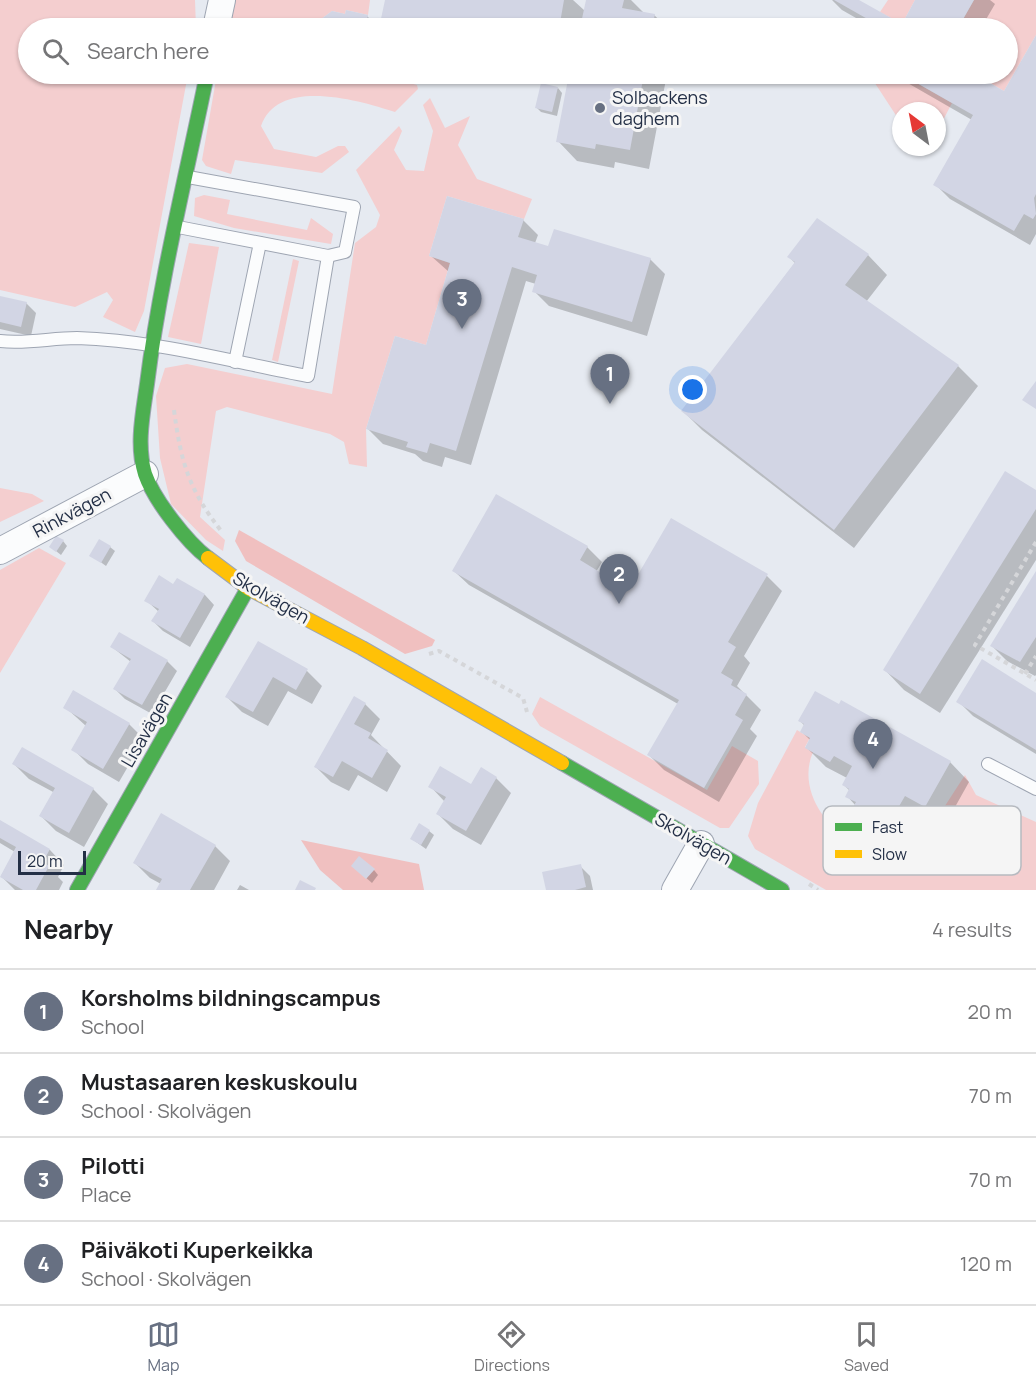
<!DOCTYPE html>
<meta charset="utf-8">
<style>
:root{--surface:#fff;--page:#f6f6f6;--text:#202124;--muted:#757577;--line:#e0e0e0;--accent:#677082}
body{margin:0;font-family:Manrope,sans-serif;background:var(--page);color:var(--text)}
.compass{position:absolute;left:892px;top:102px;width:54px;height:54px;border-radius:50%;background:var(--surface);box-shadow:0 2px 4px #0004;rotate:328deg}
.scale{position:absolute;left:18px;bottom:15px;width:68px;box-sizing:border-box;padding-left:6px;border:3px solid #232f46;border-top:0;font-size:16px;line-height:21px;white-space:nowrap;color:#232f46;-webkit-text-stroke:4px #f5f5f5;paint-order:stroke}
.you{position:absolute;left:693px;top:390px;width:21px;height:21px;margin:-15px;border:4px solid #fff;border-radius:50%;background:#1a73e8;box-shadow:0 0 0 9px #1a73e833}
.badge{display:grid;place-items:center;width:39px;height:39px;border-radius:50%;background:var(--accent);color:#fff;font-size:20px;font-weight:700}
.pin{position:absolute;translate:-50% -50px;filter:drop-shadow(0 2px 3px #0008)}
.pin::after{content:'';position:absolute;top:32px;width:21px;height:18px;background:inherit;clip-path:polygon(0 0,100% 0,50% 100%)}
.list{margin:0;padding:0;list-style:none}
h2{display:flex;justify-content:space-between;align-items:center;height:78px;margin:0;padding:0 24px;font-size:26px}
h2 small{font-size:20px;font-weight:400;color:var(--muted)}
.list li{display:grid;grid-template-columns:39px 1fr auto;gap:18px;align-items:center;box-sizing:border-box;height:84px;padding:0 24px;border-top:2px solid var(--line)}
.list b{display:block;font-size:22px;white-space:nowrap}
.list p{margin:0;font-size:20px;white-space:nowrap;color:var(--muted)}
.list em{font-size:20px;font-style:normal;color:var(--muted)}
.icon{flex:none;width:33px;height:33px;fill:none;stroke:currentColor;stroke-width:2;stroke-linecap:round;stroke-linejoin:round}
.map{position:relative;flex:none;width:1036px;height:890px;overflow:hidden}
.search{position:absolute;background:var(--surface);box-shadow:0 2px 4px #0004;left:18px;right:18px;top:18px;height:66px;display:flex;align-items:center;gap:15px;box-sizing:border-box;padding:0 21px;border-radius:33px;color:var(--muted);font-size:22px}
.sheet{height:414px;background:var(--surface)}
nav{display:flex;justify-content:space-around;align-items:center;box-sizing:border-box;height:84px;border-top:2px solid var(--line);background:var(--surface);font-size:16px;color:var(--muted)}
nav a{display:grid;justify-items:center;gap:3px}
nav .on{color:var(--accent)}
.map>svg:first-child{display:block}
.green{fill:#f4cecf}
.forest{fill:#f0c0c0}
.shadow{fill:#0003}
.building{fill:#d2d5e4}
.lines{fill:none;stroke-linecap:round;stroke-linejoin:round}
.lane-casing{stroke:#9ea5b2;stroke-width:14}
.street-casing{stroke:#9ea5b2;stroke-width:28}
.fast-casing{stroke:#9ea5b2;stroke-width:16}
.slow-casing{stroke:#9ea5b2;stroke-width:16}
.path{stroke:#d5d6d9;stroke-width:4;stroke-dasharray:4.5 4.5;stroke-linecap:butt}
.lane{stroke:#fbfcfd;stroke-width:12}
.street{stroke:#fbfcfd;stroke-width:26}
.fast{stroke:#4caf50;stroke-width:14}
.slow{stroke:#ffc107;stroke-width:14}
.poi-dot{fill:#677082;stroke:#f5f5f5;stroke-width:2}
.labels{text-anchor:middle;stroke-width:6;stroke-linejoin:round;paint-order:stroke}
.poi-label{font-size:18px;fill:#232f46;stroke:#f5f5f5;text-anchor:start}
.street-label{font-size:18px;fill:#232f46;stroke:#f5f5f5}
.key{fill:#f5f5f5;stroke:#b6bac0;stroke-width:1.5}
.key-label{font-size:16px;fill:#232f46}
</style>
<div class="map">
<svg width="1036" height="890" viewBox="0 0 1036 890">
<rect width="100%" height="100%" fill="#e6eaf1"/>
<g class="green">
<path d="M0,0H195L196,28H28V74H188L144,311L135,332L103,317L113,300L107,292L75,307L0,290Z"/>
<path d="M233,0H370L368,15L346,10L345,14L332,11L309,28H227Z"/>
<path d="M888,0H915L902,24L880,12Z"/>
<path d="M974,0H1036V35L1004,91L974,74H1008V28H958Z"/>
<path d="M217,74H308L378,83L385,76L417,85L418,89L395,112C358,100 278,77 261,126L274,149L316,157L338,146H345L349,152L322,173L235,160L231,174L206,166L202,160Z"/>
<path d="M869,74H901L952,103L940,126H937V111H901V123Z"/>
<path d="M430,98L445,128L470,116L458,145L477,179L532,199L524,219L447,196L429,256L450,263L426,345L395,336L366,429L367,467L349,464L344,442L330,434L227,407L216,411L200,517L225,540L223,551L206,540L171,504L160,458L156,396L165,368L187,364L332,394L355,243L376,227L380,215L356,170L399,126L402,131L394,150L406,170L424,171L433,131L423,105Z"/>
<path d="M204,195L230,200L227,214L307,230L311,218L333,234L331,244L234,228L194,216L195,198Z"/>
<path d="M189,243L219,247L201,344L168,337Z"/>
<path d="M293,259L299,261L278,362L272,360Z"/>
<path d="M0,488L32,494L44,501L0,522Z"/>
<path d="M39,548L66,563L0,673V570Z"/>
<path d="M540,697L707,790L732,746L758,761L759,784L729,828H720L540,726L532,714Z"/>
<path d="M797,730L810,738L805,747L813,752C798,786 822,826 854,841C868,847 882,845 896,845L901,867L928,861L947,849L934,828L950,817L941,812L965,775L976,795L1036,822V890H826L755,849L748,836L758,803Z"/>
</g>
<g class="forest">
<path d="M239,530L435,640L432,646L405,654L246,561L235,541Z"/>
<path d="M301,840L419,864L424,890H343L320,870Z"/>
</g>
<g class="shadow">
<path d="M386,0H573L585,11L587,0H631L644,13L654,15L668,28H381Z"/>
<path d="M832,0H856L902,26L917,0H990L995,4L981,28H868L870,26L842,10Z"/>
<path d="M332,13L367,16L372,21L370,28H343L349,24L347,22L338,28H312Z"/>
<path d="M1036,38V234L1030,245L950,199L935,184L972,120L892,74H971L1005,93Z"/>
<path d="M463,74H508L507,82Z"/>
<path d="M571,74H667L649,169L615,162L614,168L577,161L558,141Z"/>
<path d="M558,88L562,93L557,116L541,112L536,107Z"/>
<path d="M523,220L538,235L535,243L549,248L650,259L665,274L647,336L549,306L534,291L536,284L526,281L471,465L445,457L442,467L423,461L415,454L383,444L368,429L427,347L449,272L431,256Z"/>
<path d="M818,220L868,255L887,275L866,302L958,366L978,386L854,548L702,430L683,411L795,263L789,257Z"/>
<path d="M0,298L26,303L36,313L31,336L0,329Z"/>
<path d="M1036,492V560L940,713L904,690L885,670Z"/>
<path d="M672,520L767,576L782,591L744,656L750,663L737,686L761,710L750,729L757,736L719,802L664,770L649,755L678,704L469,585L454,571L587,547L602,562L596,572L630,592Z"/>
<path d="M63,541L67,546L61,555L51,547Z"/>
<path d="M110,547L115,551L106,566L91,555Z"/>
<path d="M1036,574V675L1035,676L1007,661L992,646Z"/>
<path d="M177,580L205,595L214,605L190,647L163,631L153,621L159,612L146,600L174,586Z"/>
<path d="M258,643L307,671L322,686L312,704L288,691L268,726L242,712L227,697Z"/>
<path d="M112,647L167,661L177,671L152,714L125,699L115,689L131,662Z"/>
<path d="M1036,695V754L973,716L958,701Z"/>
<path d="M365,704L380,719L371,735L401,766L387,792L358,775L349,791L331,782L316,767Z"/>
<path d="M65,707L129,724L144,739L119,782L88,764L73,749L86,726Z"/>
<path d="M800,721L950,762L969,782L945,825L925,814L914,833L906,828L902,835L893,830L889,837L874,829L854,809L856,806L847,796L850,791L844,785L847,778L826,767L806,747L810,740L802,732L805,726Z"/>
<path d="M22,749L93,789L108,804L84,847L56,831L41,816L55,793L29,779L14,764Z"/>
<path d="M496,778L511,793L481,845L453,829L438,814L445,802L430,786H472Z"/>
<path d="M0,822L50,850L64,865L58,877L63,882L59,890H15L1,876L15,852L0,843Z"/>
<path d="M429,831L434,835L426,849L412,839Z"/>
<path d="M215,846L230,861L214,890H158L161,884L150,878L135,863Z"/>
<path d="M580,866L590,876L593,890H548Z"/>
<path d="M357,870H374L378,875L372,883Z"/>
<path d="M240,885L249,890H237Z"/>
</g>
<g class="building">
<path d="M385,0H564L560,23L565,28H379Z"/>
<path d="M586,0H624L622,8L655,14L652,28H580Z"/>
<path d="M834,0H859L902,24L915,0H974L958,28H867L871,21Z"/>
<path d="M346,10L368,15L365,28H309L332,11L345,14Z"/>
<path d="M1036,35V194L1034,198L1036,214L1033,219L1024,214L1014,231L933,185L973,115L901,74H974L1004,91Z"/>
<path d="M569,74H644L630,150L596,144L595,149L556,142Z"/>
<path d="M541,83L558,87L552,112L535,108Z"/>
<path d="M447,196L524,219L518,237L548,246L554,229L651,258L632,322L532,292L537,275L512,267L456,451L430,443L427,453L406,447L408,442L366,429L395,336L426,345L450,263L429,256Z"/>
<path d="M817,218L869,254L845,285L959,365L834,530L681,411L795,262L787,257Z"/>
<path d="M0,296L27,302L21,327L0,322Z"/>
<path d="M1036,381V409L1022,400Z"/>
<path d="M1005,471L1036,490V509L920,694L883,670Z"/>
<path d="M496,494L588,546L580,560L629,590L671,518L768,574L728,642L736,647L721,673L733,680L731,685L747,694L735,715L743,720L704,788L647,755L679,700L452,571Z"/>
<path d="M56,536L64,540L56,552L49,547Z"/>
<path d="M99,539L111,546L101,563L89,556Z"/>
<path d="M1036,571V637L1020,662L990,646Z"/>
<path d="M159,575L173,584L177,578L205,594L180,638L151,621L159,609L144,601Z"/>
<path d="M119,632L168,660L142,705L113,689L131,659L110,647Z"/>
<path d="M258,641L308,669L296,690L273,677L253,712L225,697Z"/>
<path d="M982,659L1036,693V750L956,702Z"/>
<path d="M73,690L130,723L103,769L71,750L87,722L63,708Z"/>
<path d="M815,691L839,704L841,700L951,761L925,807L905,796L894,815L886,810L882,817L873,812L869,819L852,809L856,802L845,797L849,789L842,785L852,766L834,756L830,762L805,748L810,738L800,732L804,724L798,721Z"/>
<path d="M354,696L366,703L354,724L371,733L368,738L388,750L372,778L342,761L333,777L314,767Z"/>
<path d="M22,747L94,788L69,833L39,816L55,788L12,764Z"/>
<path d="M440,766L471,784L481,767L497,777L466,831L436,814L446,797L428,787Z"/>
<path d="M161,813L216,845L190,890H156L162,879L133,863Z"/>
<path d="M0,820L50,849L43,862L49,866L36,890H23L0,877L16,847L0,838Z"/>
<path d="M419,823L430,830L421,845L410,839Z"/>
<path d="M359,856L375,869L366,879L351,866Z"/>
<path d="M581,864L586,887L575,890H546L542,872Z"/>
<path d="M300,880L316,888L315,890H295Z"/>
</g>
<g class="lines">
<defs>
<g id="lane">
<path d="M188,177L354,207L345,252L328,256"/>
<path d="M0,341C27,344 51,338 77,338C154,340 233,362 308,376L328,256L178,227"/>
<path d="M235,362L260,243"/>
<path d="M988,764L1036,789"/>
</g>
<g id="street">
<path d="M216,28L222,0"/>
<path d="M0,551L145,474"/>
<path d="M675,890L701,844"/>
</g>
<g id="fast">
<path d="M207,74C186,177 160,280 147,384C143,413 136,445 145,474C154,500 187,542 208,558"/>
<path d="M562,763L782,890"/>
<path d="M77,890L248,588"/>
</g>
<path id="slow" d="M208,558L248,588L362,648L562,763"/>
</defs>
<use href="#lane" class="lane-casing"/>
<use href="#street" class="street-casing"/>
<use href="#fast" class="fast-casing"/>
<use href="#slow" class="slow-casing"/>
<g class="path">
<path d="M174,410C181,463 189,490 222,532"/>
<path d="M1036,542L975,645L1036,680"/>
<path d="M429,654L439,651L523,698L527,712"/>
<path d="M1025,674L1036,656"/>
<path d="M809,884L818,890"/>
</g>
<use href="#lane" class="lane"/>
<use href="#street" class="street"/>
<use href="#fast" class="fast"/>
<use href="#slow" class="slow"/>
</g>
<circle class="poi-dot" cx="600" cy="108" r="6"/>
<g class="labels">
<g class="poi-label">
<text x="612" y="104">Solbackens<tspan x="612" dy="21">daghem</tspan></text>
</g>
<g class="street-label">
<text transform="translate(72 513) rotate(-28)" y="6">Rinkvägen</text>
<text transform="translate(271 598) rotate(30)" y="6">Skolvägen</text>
<text transform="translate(147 730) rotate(-60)" y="6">Lisavägen</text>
<text transform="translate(693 839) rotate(30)" y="6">Skolvägen</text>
</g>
</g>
<rect x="823" y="806" width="198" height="69" rx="9" class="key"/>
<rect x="835" y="823" width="27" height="8" fill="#4caf50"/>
<rect x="835" y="850" width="27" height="8" fill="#ffc107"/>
<g class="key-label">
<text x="872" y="833">Fast</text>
<text x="872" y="860">Slow</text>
</g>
</svg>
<svg class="compass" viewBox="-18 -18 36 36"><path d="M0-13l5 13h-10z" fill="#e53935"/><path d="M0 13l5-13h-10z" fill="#757577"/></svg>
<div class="scale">20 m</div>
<div class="you"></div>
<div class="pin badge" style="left:610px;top:404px">1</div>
<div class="pin badge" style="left:619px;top:604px">2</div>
<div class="pin badge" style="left:462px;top:329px">3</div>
<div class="pin badge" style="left:873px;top:769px">4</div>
<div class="search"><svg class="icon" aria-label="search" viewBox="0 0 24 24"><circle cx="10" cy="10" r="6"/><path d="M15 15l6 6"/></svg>Search here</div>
</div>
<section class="sheet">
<h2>Nearby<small>4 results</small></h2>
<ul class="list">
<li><span class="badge">1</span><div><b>Korsholms bildningscampus</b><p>School</p></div><em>20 m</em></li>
<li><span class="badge">2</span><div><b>Mustasaaren keskuskoulu</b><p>School · Skolvägen</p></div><em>70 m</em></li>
<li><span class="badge">3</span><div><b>Pilotti</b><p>Place</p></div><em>70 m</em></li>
<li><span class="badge">4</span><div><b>Päiväkoti Kuperkeikka</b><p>School · Skolvägen</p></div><em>120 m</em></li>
</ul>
</section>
<nav>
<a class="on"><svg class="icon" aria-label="map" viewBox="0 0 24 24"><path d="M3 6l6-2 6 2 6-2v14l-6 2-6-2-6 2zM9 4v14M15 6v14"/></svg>Map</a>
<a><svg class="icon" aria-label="directions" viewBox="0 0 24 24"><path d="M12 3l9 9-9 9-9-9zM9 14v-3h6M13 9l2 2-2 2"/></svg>Directions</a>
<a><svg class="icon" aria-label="saved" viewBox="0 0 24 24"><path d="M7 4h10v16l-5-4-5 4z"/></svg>Saved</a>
</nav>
